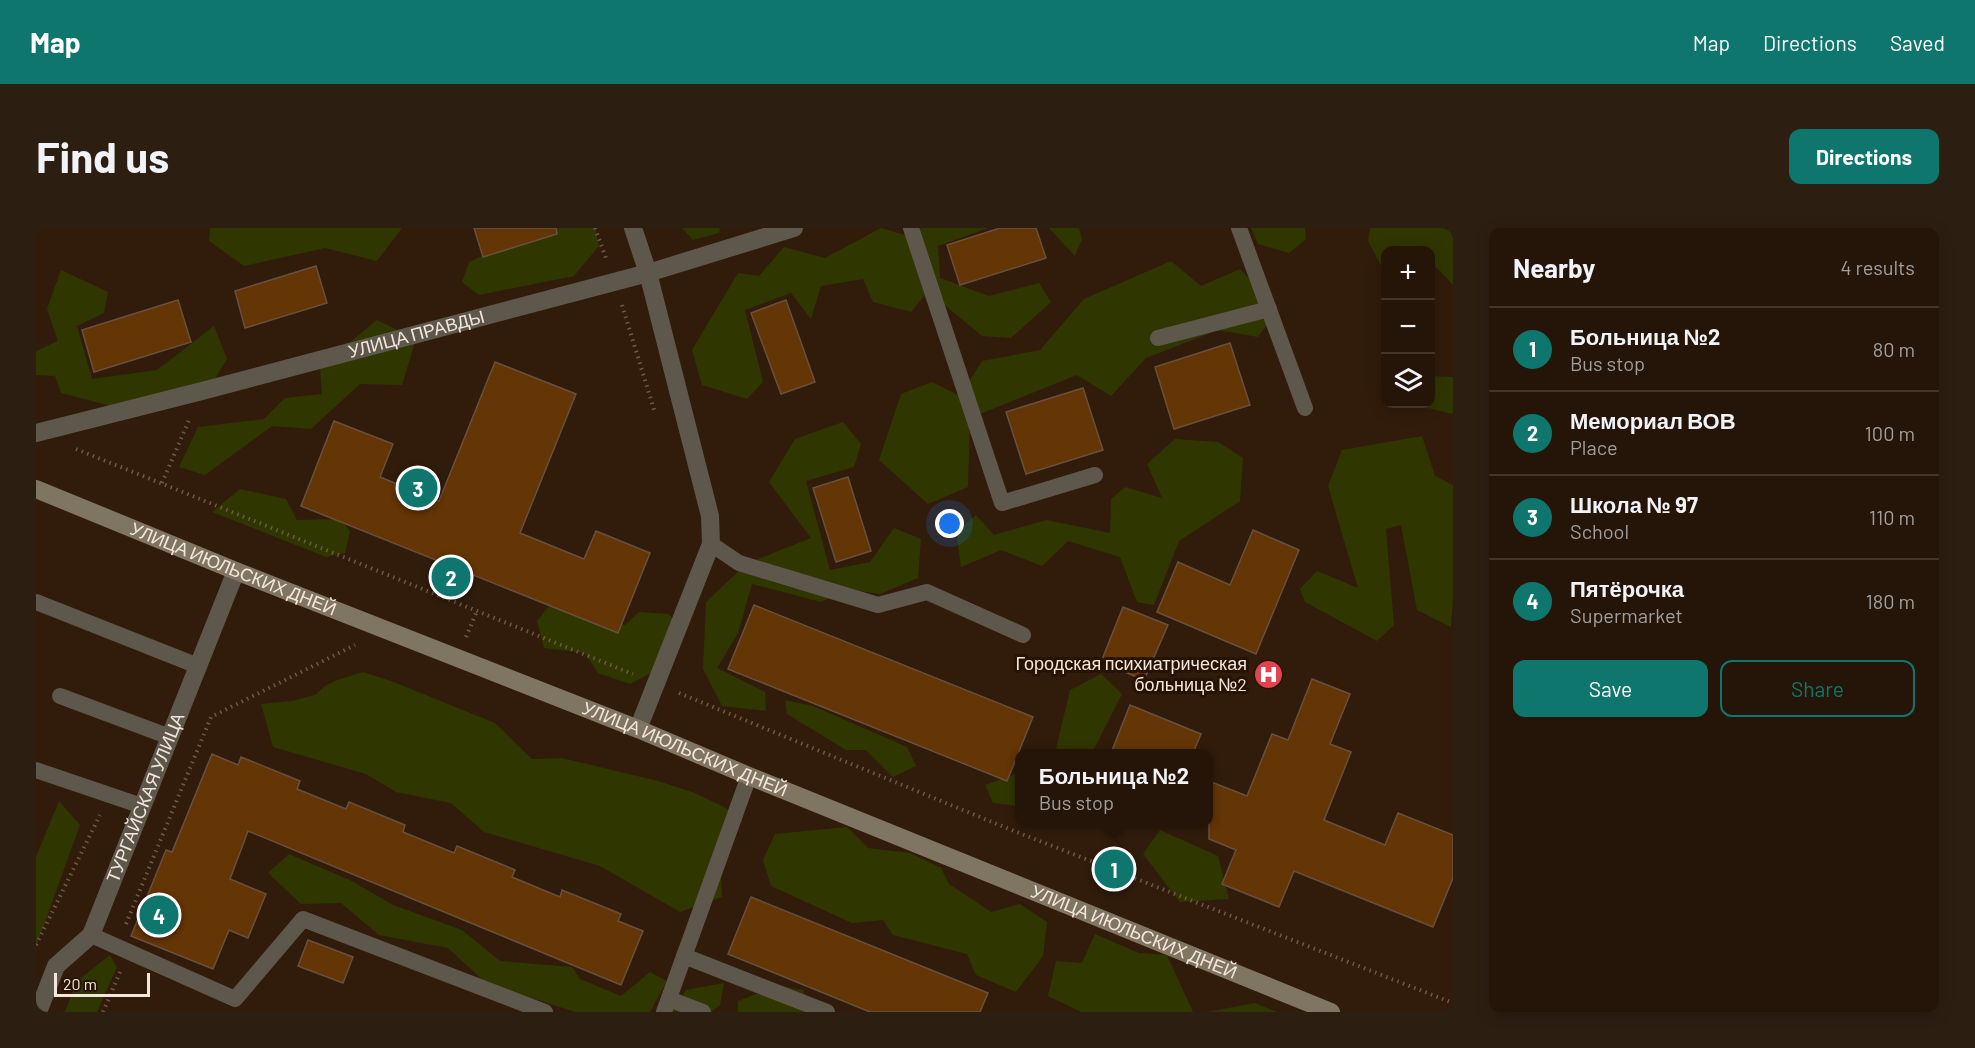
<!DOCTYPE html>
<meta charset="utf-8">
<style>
:root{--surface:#251508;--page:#2d1e12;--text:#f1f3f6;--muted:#a39f9c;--line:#423429;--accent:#0f766e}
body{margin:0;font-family:Barlow,sans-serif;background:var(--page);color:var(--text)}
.controls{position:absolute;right:18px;top:18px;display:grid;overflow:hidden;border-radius:12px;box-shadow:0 3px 15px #0003}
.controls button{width:54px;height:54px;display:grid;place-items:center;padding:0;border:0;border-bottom:2px solid var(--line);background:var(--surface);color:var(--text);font:30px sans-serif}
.scale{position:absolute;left:18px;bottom:15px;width:96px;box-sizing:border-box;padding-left:6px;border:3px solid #f4e6db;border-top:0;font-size:16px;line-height:21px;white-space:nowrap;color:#f4e6db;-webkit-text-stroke:4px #271303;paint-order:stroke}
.you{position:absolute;left:914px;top:296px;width:21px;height:21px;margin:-15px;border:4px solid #fff;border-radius:50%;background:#1a73e8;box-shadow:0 0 0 9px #1a73e833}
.badge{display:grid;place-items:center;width:39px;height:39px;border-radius:50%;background:var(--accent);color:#fff;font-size:20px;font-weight:700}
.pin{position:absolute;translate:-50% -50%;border:3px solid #fff;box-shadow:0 2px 6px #0006}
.popup{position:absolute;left:979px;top:521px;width:198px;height:78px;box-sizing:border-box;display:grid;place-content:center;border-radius:12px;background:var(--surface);filter:drop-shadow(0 2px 4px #0005);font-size:20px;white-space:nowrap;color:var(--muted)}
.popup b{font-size:22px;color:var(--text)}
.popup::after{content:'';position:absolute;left:50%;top:100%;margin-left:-12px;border:12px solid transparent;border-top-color:var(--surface)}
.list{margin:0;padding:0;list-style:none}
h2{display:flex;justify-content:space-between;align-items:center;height:78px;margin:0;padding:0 24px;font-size:26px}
h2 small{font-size:20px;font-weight:400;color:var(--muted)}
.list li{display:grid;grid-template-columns:39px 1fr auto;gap:18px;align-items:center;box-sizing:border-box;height:84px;padding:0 24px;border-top:2px solid var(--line)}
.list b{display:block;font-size:22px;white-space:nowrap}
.list p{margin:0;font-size:20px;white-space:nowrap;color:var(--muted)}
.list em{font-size:20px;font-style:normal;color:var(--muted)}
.actions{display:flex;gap:12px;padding:18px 24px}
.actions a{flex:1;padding:14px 0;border:2px solid var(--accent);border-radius:12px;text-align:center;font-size:21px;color:var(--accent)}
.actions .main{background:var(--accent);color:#fff}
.icon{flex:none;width:33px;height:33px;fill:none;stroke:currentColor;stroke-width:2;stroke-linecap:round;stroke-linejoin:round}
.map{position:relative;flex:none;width:1417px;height:784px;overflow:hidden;border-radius:12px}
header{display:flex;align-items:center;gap:36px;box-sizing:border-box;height:84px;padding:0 30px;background:var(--accent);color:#fff}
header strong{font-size:28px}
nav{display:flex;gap:33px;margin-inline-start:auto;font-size:21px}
.intro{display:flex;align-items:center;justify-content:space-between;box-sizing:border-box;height:144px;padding:0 36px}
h1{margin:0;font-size:42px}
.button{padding:15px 27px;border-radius:12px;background:var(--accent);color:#fff;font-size:21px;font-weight:700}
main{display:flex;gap:36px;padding:0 36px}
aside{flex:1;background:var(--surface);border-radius:12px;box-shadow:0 3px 15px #0003}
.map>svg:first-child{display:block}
.green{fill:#303600}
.building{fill:#643505;stroke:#69503e;stroke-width:1.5}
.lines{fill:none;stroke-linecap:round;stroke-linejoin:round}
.path{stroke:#6c5949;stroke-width:4;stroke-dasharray:1.5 4.5;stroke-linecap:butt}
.lane{stroke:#5e574c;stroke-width:16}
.street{stroke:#5e574c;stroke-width:18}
.secondary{stroke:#807463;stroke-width:18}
.labels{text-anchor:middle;stroke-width:6;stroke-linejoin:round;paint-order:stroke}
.street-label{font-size:18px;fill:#f4e6db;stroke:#271303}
.poi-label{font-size:18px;fill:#f4e6db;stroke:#271303;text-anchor:end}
</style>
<header>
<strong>Map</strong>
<nav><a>Map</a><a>Directions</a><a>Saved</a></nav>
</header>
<div class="intro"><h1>Find us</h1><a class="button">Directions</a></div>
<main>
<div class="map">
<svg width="1417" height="784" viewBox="0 0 1417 784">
<rect width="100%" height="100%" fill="#311c0b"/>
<g class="green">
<path d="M174,0H366L341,33L289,20L208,38L173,13Z"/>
<path d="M503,0H559L563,18L538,48L443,67L426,54L433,34Z"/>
<path d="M646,0H684L683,5L657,12Z"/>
<path d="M845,0L879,10L885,0H952L902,18L904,50L953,68L1003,55L1015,74L975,110L946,108L892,63L875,84L837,74L827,51L785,58L775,91L755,65L709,82L727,154L711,171L666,157L656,122L702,45L723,48L748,19L789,30Z"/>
<path d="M1013,0H1043L1046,11L1039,28Z"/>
<path d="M1215,0H1269L1270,11L1253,25L1222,16Z"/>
<path d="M1334,0H1412L1411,2L1417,4V57L1400,39L1395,41L1394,22H1350L1349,45L1332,13Z"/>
<path d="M1135,33L1165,58L1204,41L1242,81L1222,109L1182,102L1110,130L1075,168L1041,147L934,190L932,259L892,276L843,232L865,166L896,154L924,168L946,133L1004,122L1048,71Z"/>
<path d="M25,42L72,64L68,85L41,98L56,151L121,142L178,98L191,131L178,152L79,179L25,165L19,148L0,147V123L22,113L11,81Z"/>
<path d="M341,92L380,111L366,157L324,156L275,201L236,198L169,247L143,239L162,199L228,191L249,170L286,166L284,139Z"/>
<path d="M1395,148L1417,149V186L1375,176H1394Z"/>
<path d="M807,194L825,216L818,239L770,253L794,342L834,334L858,300L885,311L882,350L844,366L811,361L785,374L716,356L702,405L681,440L729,464L730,483L686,478L667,441L670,374L710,336L775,310L733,254L759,211Z"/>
<path d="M1386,208L1399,248L1417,257V370L1415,399L1381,382L1365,297L1350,301L1358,397L1341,413L1269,374L1264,361L1281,343L1322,360L1292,258L1306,222Z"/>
<path d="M1139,211L1182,214L1207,230L1204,273L1143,313L1118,377L1101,374L1084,329L1032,313L1006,338L965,322L925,339L920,303L940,287L958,307L1010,292L1074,305L1075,271L1089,259L1126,270L1111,236Z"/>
<path d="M204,261L250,271L261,292L304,291L314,303L309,325L290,329L176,284Z"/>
<path d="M514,377L589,397L603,384L632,386L650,403L630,437L594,456L562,445L549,425L508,420L501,393Z"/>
<path d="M327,444L355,453L459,495L496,531L526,530L622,553L659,565L688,579L707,593L683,608L686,669L644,684L564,638L448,604L415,575L360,564L330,546L237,519L225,476L256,473L279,467L289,458L301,452Z"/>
<path d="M1065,446L1086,466L1056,525H1019L1034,462Z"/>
<path d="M749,472L777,478L871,519L880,538L857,549L830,522H810L751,486Z"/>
<path d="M983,545V578L957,575L949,557Z"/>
<path d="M23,573L44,597L0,719V629Z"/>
<path d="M811,599L832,620L874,625L905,640L913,656L955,684L984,676L1011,694L1007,728L980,764L940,747L931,726L857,707L847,692L816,695L735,658L727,632L739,606Z"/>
<path d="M1124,602L1182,628L1193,671L1144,674L1107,626Z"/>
<path d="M253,626L316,653L357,677L426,702L464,733L536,739L544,751L585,768L614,744L631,753L614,784H539L450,755L412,720L343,707L305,675L265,676L232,645Z"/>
<path d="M1059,706L1103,725L1131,727L1157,784H1045L1012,768L1020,733L1046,735Z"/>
<path d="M74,727L81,739L61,784H29L41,753Z"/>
<path d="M688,755L684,777L675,784H636L650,762Z"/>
<path d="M741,758L768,762L767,784H702V773Z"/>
<path d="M1219,775L1241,784H1171Z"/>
</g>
<g class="building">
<path d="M438,0H520L521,6L447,29Z"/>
<path d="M964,0H1000L1010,30L924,57L911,17Z"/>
<path d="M280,38L291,75L209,100L199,63Z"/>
<path d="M142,72L155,114L58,144L46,102Z"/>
<path d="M750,72L779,154L745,166L715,85Z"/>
<path d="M1194,115L1214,177L1138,201L1119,139Z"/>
<path d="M459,134L540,166L484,305L548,331L560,303L614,325L582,405L265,278L298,193L357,216L344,249L403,273Z"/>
<path d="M1047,160L1067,222L990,246L970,184Z"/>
<path d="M812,249L835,323L800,334L777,260Z"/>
<path d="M1217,302L1263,322L1220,426L1121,384L1142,334L1194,357Z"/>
<path d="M718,377L997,489L971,553L692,441Z"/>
<path d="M1087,379L1132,397L1108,452L1065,434Z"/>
<path d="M1276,451L1314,466L1294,516L1315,524L1288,592L1349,617L1362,585L1417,607V650L1397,699L1258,643L1243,679L1186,656L1200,622L1173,611V553L1211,568L1236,506L1252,512Z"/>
<path d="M1094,477L1165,506L1157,525H1075Z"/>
<path d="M176,526L202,537L205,529L264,553L261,561L310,581L313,574L369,597L367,604L418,625L421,618L479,642L476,649L524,669L526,662L585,686L582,693L607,703L585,757L212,603L194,651L230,666L212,710L193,702L177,741L95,708L130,622L136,624Z"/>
<path d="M715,669L952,765L944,784H834L692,726Z"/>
<path d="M272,712L317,729L307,755L262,738Z"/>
</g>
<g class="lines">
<g class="path">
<path d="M559,0L570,30"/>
<path d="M586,77L619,185"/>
<path d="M40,221L597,446"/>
<path d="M126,255L153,192"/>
<path d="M430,409L441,383"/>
<path d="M643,465L973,601L1417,775"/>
<path d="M90,696L175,489L319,417"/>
<path d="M0,717L64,587"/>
<path d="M67,784L84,744"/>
</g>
<g class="lane">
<path d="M875,0L966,275L1059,247"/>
<path d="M1203,0L1269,180"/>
<path d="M1122,110L1233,81"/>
<path d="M675,316L703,335L842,377L891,364L987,407"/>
<path d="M0,374L162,438"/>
<path d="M24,468L134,509"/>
<path d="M0,542L106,578"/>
<path d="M55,707L199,771L267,691L509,784"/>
<path d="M648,728L791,784"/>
<path d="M633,771L667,784"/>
<path d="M628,784L713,548"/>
</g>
<g class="street">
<path d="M597,0L612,45L674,288L675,316L602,501"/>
<path id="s1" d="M0,205L166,163L612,45L758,0"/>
<path id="s2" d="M2,784L20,738L55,707L200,343"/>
</g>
<path class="secondary" id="s3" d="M0,261L200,343L602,501L713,548L1295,784"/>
</g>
<defs>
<symbol id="hospital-disc" viewBox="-11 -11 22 22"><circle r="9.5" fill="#e0444e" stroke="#271303"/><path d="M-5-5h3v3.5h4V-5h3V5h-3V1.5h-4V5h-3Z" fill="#fff"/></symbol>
</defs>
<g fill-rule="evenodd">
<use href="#hospital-disc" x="1216" y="430" width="33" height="33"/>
</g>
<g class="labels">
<g class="street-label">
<text dy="6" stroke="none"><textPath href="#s1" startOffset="393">УЛИЦА ПРАВДЫ</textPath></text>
<text dy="6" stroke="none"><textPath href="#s3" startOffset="213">УЛИЦА ИЮЛЬСКИХ ДНЕЙ</textPath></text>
<text dy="6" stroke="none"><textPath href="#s3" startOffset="699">УЛИЦА ИЮЛЬСКИХ ДНЕЙ</textPath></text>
<text dy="6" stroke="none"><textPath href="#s2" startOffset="244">ТУРГАЙСКАЯ УЛИЦА</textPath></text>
<text dy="6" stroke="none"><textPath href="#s3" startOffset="1184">УЛИЦА ИЮЛЬСКИХ ДНЕЙ</textPath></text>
</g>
<g class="poi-label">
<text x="1211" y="442">Городская психиатрическая<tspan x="1211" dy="21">больница №2</tspan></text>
</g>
</g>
</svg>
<div class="controls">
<button>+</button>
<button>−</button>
<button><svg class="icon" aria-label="layers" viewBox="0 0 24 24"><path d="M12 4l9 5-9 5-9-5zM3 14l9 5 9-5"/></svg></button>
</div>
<div class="scale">20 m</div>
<div class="you"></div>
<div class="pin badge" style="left:1078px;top:641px">1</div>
<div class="popup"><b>Больница №2</b>Bus stop</div>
<div class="pin badge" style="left:415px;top:349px">2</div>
<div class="pin badge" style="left:382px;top:260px">3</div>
<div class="pin badge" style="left:123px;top:687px">4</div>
</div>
<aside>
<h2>Nearby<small>4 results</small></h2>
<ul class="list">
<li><span class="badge">1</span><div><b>Больница №2</b><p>Bus stop</p></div><em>80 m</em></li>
<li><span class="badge">2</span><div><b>Мемориал ВОВ</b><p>Place</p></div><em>100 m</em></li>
<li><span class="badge">3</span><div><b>Школа № 97</b><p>School</p></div><em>110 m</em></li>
<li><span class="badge">4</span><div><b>Пятёрочка</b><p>Supermarket</p></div><em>180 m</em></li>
</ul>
<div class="actions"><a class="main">Save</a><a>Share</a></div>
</aside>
</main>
